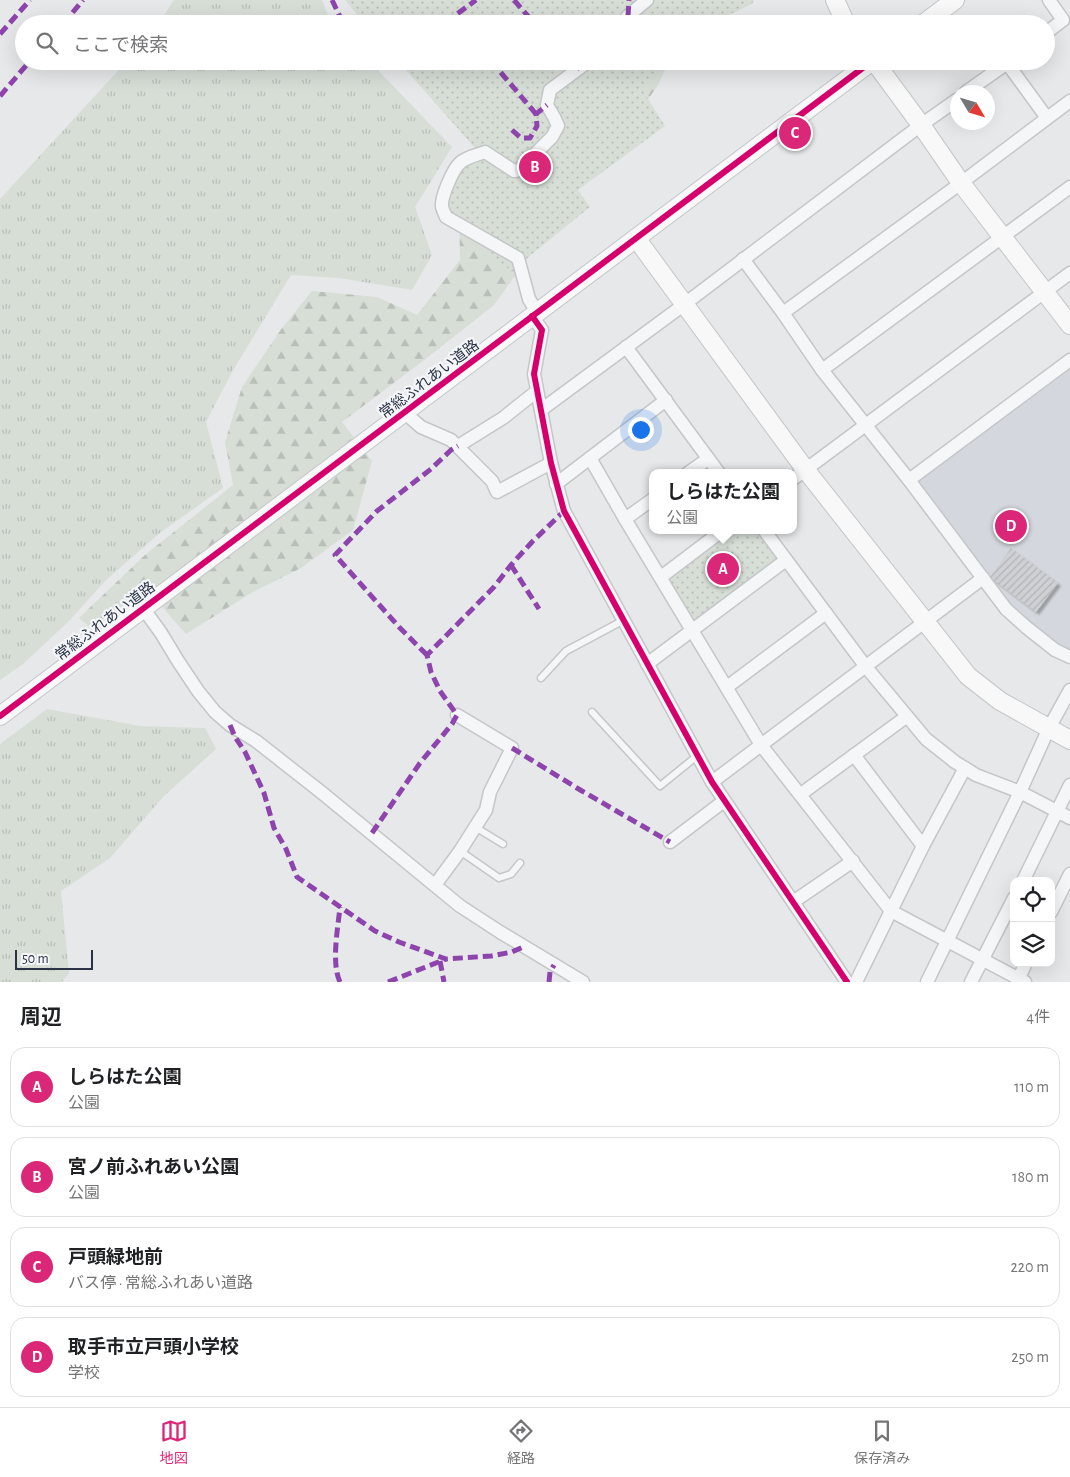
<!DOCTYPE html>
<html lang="ja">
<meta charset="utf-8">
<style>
:root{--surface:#fff;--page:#f6f6f6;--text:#202124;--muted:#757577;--line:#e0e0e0;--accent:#db2777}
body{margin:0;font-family:"Alegreya Sans","Noto Sans JP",sans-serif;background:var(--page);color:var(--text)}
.controls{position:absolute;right:15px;bottom:15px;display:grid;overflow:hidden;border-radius:10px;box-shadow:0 5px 20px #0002}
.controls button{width:45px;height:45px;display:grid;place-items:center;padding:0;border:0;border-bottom:1px solid var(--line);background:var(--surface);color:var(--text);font:25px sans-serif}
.compass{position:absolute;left:950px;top:85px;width:45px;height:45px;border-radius:50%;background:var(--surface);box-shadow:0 5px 20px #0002;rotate:128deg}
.scale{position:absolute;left:15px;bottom:12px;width:78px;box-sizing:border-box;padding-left:5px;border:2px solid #2b3445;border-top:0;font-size:14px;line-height:18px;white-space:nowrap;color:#2b3445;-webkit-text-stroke:4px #f4f6f9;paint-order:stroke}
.you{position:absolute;left:640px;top:429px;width:18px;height:18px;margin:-12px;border:4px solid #fff;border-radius:50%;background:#1a73e8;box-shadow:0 0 0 8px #1a73e833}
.badge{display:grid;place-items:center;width:32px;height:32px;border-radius:50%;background:var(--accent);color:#fff;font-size:16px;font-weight:700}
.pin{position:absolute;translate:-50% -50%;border:2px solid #fff;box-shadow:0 1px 5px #0006}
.popup{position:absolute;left:649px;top:469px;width:148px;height:65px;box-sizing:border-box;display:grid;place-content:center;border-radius:10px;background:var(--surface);filter:drop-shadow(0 1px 4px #0005);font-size:16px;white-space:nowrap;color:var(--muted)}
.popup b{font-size:19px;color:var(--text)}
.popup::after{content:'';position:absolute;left:50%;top:100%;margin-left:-10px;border:10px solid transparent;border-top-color:var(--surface)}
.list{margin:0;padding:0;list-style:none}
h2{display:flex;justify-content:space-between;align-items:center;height:65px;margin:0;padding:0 20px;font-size:21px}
h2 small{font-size:16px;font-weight:400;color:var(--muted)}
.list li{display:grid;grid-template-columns:32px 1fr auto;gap:15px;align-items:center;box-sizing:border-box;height:80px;margin:0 10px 10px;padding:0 10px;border:1px solid var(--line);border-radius:15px}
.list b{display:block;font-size:19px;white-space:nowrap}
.list p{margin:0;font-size:16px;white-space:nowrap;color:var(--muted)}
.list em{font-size:16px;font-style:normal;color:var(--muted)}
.icon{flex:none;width:28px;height:28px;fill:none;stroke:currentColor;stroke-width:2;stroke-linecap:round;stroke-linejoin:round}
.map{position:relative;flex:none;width:1070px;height:982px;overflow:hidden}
.search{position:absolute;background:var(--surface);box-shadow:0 5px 20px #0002;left:15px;right:15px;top:15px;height:55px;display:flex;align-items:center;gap:12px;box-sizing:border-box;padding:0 18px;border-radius:28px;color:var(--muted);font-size:19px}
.sheet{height:425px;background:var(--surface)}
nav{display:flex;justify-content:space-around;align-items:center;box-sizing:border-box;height:70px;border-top:1px solid var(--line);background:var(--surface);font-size:14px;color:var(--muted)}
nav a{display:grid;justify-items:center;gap:2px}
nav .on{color:var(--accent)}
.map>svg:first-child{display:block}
.built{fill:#d4d7dd}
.grass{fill:url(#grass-tufts)}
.forest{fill:url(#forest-firs)}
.park{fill:url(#park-dots)}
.building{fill:url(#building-hatch);filter:url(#shadow)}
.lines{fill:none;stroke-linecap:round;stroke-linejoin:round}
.lane-casing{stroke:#c4c6c8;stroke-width:9}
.street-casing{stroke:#c4c6c8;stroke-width:15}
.secondary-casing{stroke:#c4c6c8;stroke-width:20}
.lane{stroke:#f5f6f7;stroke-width:6}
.street{stroke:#f5f6f7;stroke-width:12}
.secondary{stroke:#f8f8f8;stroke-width:18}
.quiet{stroke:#8e44ad;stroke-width:5;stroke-dasharray:10 5;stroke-linecap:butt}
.cycleway-casing{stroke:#f4f6f9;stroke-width:9}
.cycleway{stroke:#d6006c;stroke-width:6}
.labels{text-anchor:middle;stroke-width:4.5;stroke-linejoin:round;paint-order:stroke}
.street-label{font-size:15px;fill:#2b3445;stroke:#f4f6f9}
</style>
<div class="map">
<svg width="1070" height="982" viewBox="0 0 1070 982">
<defs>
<pattern id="grass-tufts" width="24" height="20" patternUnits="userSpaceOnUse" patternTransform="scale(1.25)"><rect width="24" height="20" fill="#d6ded6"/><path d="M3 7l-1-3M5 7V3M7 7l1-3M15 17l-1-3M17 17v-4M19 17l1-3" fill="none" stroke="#b8bfb9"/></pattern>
<pattern id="forest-firs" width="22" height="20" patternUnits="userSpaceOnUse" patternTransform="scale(1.25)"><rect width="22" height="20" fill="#d6ded6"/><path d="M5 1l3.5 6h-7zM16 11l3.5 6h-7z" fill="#b8bfb9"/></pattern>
<pattern id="park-dots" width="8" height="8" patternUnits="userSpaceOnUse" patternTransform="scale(1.25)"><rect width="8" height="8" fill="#d6ded6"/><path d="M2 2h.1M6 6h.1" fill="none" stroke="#b8bfb9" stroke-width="1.8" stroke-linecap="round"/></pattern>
<pattern id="building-hatch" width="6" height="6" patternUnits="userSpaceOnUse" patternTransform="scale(1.25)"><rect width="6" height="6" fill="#ced0d3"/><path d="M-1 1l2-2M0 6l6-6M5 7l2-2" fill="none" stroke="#b1b3b6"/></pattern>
<filter id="shadow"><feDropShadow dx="3" dy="3" stdDeviation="1" flood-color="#0004"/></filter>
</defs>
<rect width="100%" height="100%" fill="#e6e8ea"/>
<path class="built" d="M1070,369V652L1027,623L1007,602L919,481Z"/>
<g class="grass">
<path d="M174,0H322L327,13L336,24H158Z"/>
<path d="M127,61H369L452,147L415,207L432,255L412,290L339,278L291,275L232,372L206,422L223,488L161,532L106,580L69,621L23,664L0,680V199Z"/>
<path d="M47,709L140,726L205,728L216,749L163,797L110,858L61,891L69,973L62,982H0V744Z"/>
</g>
<path class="forest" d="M606,61H669L658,85L625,133L553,201L544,235L494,305L432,354L342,422L372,461L353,530L301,568L251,593L186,634L149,592L90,627L79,618L145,555L233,485L225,442L242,387L282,328L312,291L377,297L417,315L460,260L459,200Z"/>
<g class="park">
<path d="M345,0H754L752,4L709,24H365Z"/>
<path d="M398,61H666L642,89L665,126L578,190L590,207L511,271L478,243L450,223L445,204L466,159L475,148Z"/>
<path d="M734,530H757L778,560L693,621L669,579Z"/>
</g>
<path class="building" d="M1011,548L1058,583L1036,612L990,577Z"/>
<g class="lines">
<defs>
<g id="lane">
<path d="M541,678L566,651L624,620"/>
<path d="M592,712L660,786L697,756"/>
<path d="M475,827L503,844"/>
<path d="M460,851L499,878L511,874L520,863"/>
</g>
<g id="street">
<path d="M622,24L628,16L647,0"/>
<path d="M1046,33L1063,20L1049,0"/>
<path d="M1007,63L1047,118"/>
<path d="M966,92L1010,61"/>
<path d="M743,259L783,313L822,370L909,480L1006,609L1026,627L1055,650L1070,657"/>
<path d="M537,312L529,299L518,258L446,217C445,214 442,209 442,206C441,197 453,169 460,163C466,157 477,155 485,152L514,171L519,170L552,137L558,126L554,117L547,105L550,90L589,61"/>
<path d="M783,313L961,183L1070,101"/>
<path d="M532,316L542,330L534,374L551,463L564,511L712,782L847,982"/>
<path d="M626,347L719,473"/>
<path d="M822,370L1070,187"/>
<path d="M541,410L678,309L921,125L958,99"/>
<path d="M405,413L421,427L451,440L492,481L497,492L551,463"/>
<path d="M458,446L503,418L537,391"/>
<path d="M590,458L625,519L761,745L891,911L1025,982"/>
<path d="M688,473L708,459"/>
<path d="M793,479L1070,273"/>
<path d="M909,480L1070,360"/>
<path d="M556,484L666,400"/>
<path d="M625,519L653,499"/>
<path d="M764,530L866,667L926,739L955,762L976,775L1020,792L1070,818"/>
<path d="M661,577L723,530"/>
<path d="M143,608L161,633L178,661L198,691L215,712L230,725L256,741L321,792L460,906L500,932L583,982"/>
<path d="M647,664L786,560"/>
<path d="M727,687L826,613"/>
<path d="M854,755L923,846"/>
<path d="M712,782L983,578"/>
<path d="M801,794L906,717"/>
<path d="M670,842L724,801"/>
<path d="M1023,881L1070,785"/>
<path d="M435,885L460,851L486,810L490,792L512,748L457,715"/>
<path d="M793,902L853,861"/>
<path d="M1051,912L1070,874"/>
<path d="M856,982L923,846L965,768"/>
<path d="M927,982L1020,792L1049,728L1070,690"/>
<path d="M971,982L1014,898"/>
<path d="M1017,982L1026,963"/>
</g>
<g id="secondary">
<path d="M835,0L846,24"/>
<path d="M923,24L955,0"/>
<path d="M874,61L921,125L961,183L1070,325"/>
<path d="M636,238L805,469L968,676L1000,701L1070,740"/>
<path d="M0,716L872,61"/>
</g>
</defs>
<use href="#lane" class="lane-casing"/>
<use href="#street" class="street-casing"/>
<use href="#secondary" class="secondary-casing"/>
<use href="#lane" class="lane"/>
<use href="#street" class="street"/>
<use href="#secondary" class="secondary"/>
<g class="quiet">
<path d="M332,0L343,23L345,24"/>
<path d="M514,0L535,24"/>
<path d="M628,16L629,0"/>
<path d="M63,24L83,0"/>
<path d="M444,24L453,17"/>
<path d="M459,24L453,17L476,0"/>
<path d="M0,34L30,0"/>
<path d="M491,61L536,114"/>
<path d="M567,61L576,71L581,61"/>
<path d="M0,96L30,61"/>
<path d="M512,130L521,138H530L537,126L536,114L547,105"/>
<path d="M511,565L539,609"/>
<path d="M427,655L399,627L335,555L377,511L431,469L451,450L458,446"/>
<path d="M230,725L235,737L245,752L264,793L274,828L286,849L297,877L375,931L399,942L446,959L491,956L512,952L525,946"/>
<path d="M512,748L582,791L670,842"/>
<path d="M372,833L420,763L452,724L457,715L440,691L431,672L427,655L494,587L511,565L532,542L564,511"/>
<path d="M440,961L444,982"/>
<path d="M340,982C331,963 338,928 340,907"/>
<path d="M388,982L446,959"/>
<path d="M549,982L550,972L554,965"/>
</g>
<defs>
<g id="cycleway">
<path d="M532,316L542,330L534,374L551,463L564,511L712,782L847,982"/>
<path d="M0,716L872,61"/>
</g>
</defs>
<use href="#cycleway" class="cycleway-casing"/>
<use href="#cycleway" class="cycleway"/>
</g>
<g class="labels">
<g class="street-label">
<text transform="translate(429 379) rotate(-37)" y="5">常総ふれあい道路</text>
<text transform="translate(105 621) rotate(-37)" y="5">常総ふれあい道路</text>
</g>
</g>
</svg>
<div class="controls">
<button><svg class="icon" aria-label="locate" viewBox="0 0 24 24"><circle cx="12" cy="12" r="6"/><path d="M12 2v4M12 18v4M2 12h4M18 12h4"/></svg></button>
<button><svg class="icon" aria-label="layers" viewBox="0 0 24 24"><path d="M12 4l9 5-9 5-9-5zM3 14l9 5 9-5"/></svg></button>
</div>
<svg class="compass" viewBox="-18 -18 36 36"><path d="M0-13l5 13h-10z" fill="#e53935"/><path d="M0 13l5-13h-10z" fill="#757577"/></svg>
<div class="scale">50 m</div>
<div class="you"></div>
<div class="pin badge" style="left:723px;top:569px">A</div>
<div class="popup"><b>しらはた公園</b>公園</div>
<div class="pin badge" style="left:535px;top:167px">B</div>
<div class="pin badge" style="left:795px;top:133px">C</div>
<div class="pin badge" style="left:1011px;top:526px">D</div>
<div class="search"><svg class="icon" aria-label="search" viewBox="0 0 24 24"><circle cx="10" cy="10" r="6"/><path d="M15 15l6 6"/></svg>ここで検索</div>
</div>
<section class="sheet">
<h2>周辺<small>4件</small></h2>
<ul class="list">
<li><span class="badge">A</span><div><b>しらはた公園</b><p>公園</p></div><em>110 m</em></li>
<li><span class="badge">B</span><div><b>宮ノ前ふれあい公園</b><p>公園</p></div><em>180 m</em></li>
<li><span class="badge">C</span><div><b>戸頭緑地前</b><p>バス停 · 常総ふれあい道路</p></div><em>220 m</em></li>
<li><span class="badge">D</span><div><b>取手市立戸頭小学校</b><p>学校</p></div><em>250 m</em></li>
</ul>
</section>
<nav>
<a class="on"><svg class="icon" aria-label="map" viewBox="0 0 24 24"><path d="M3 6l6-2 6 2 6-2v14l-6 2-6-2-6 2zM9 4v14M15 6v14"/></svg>地図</a>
<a><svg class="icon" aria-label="directions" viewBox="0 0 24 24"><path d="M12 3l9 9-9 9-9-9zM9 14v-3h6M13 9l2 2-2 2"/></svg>経路</a>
<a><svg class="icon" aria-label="saved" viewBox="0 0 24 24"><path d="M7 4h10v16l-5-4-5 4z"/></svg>保存済み</a>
</nav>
